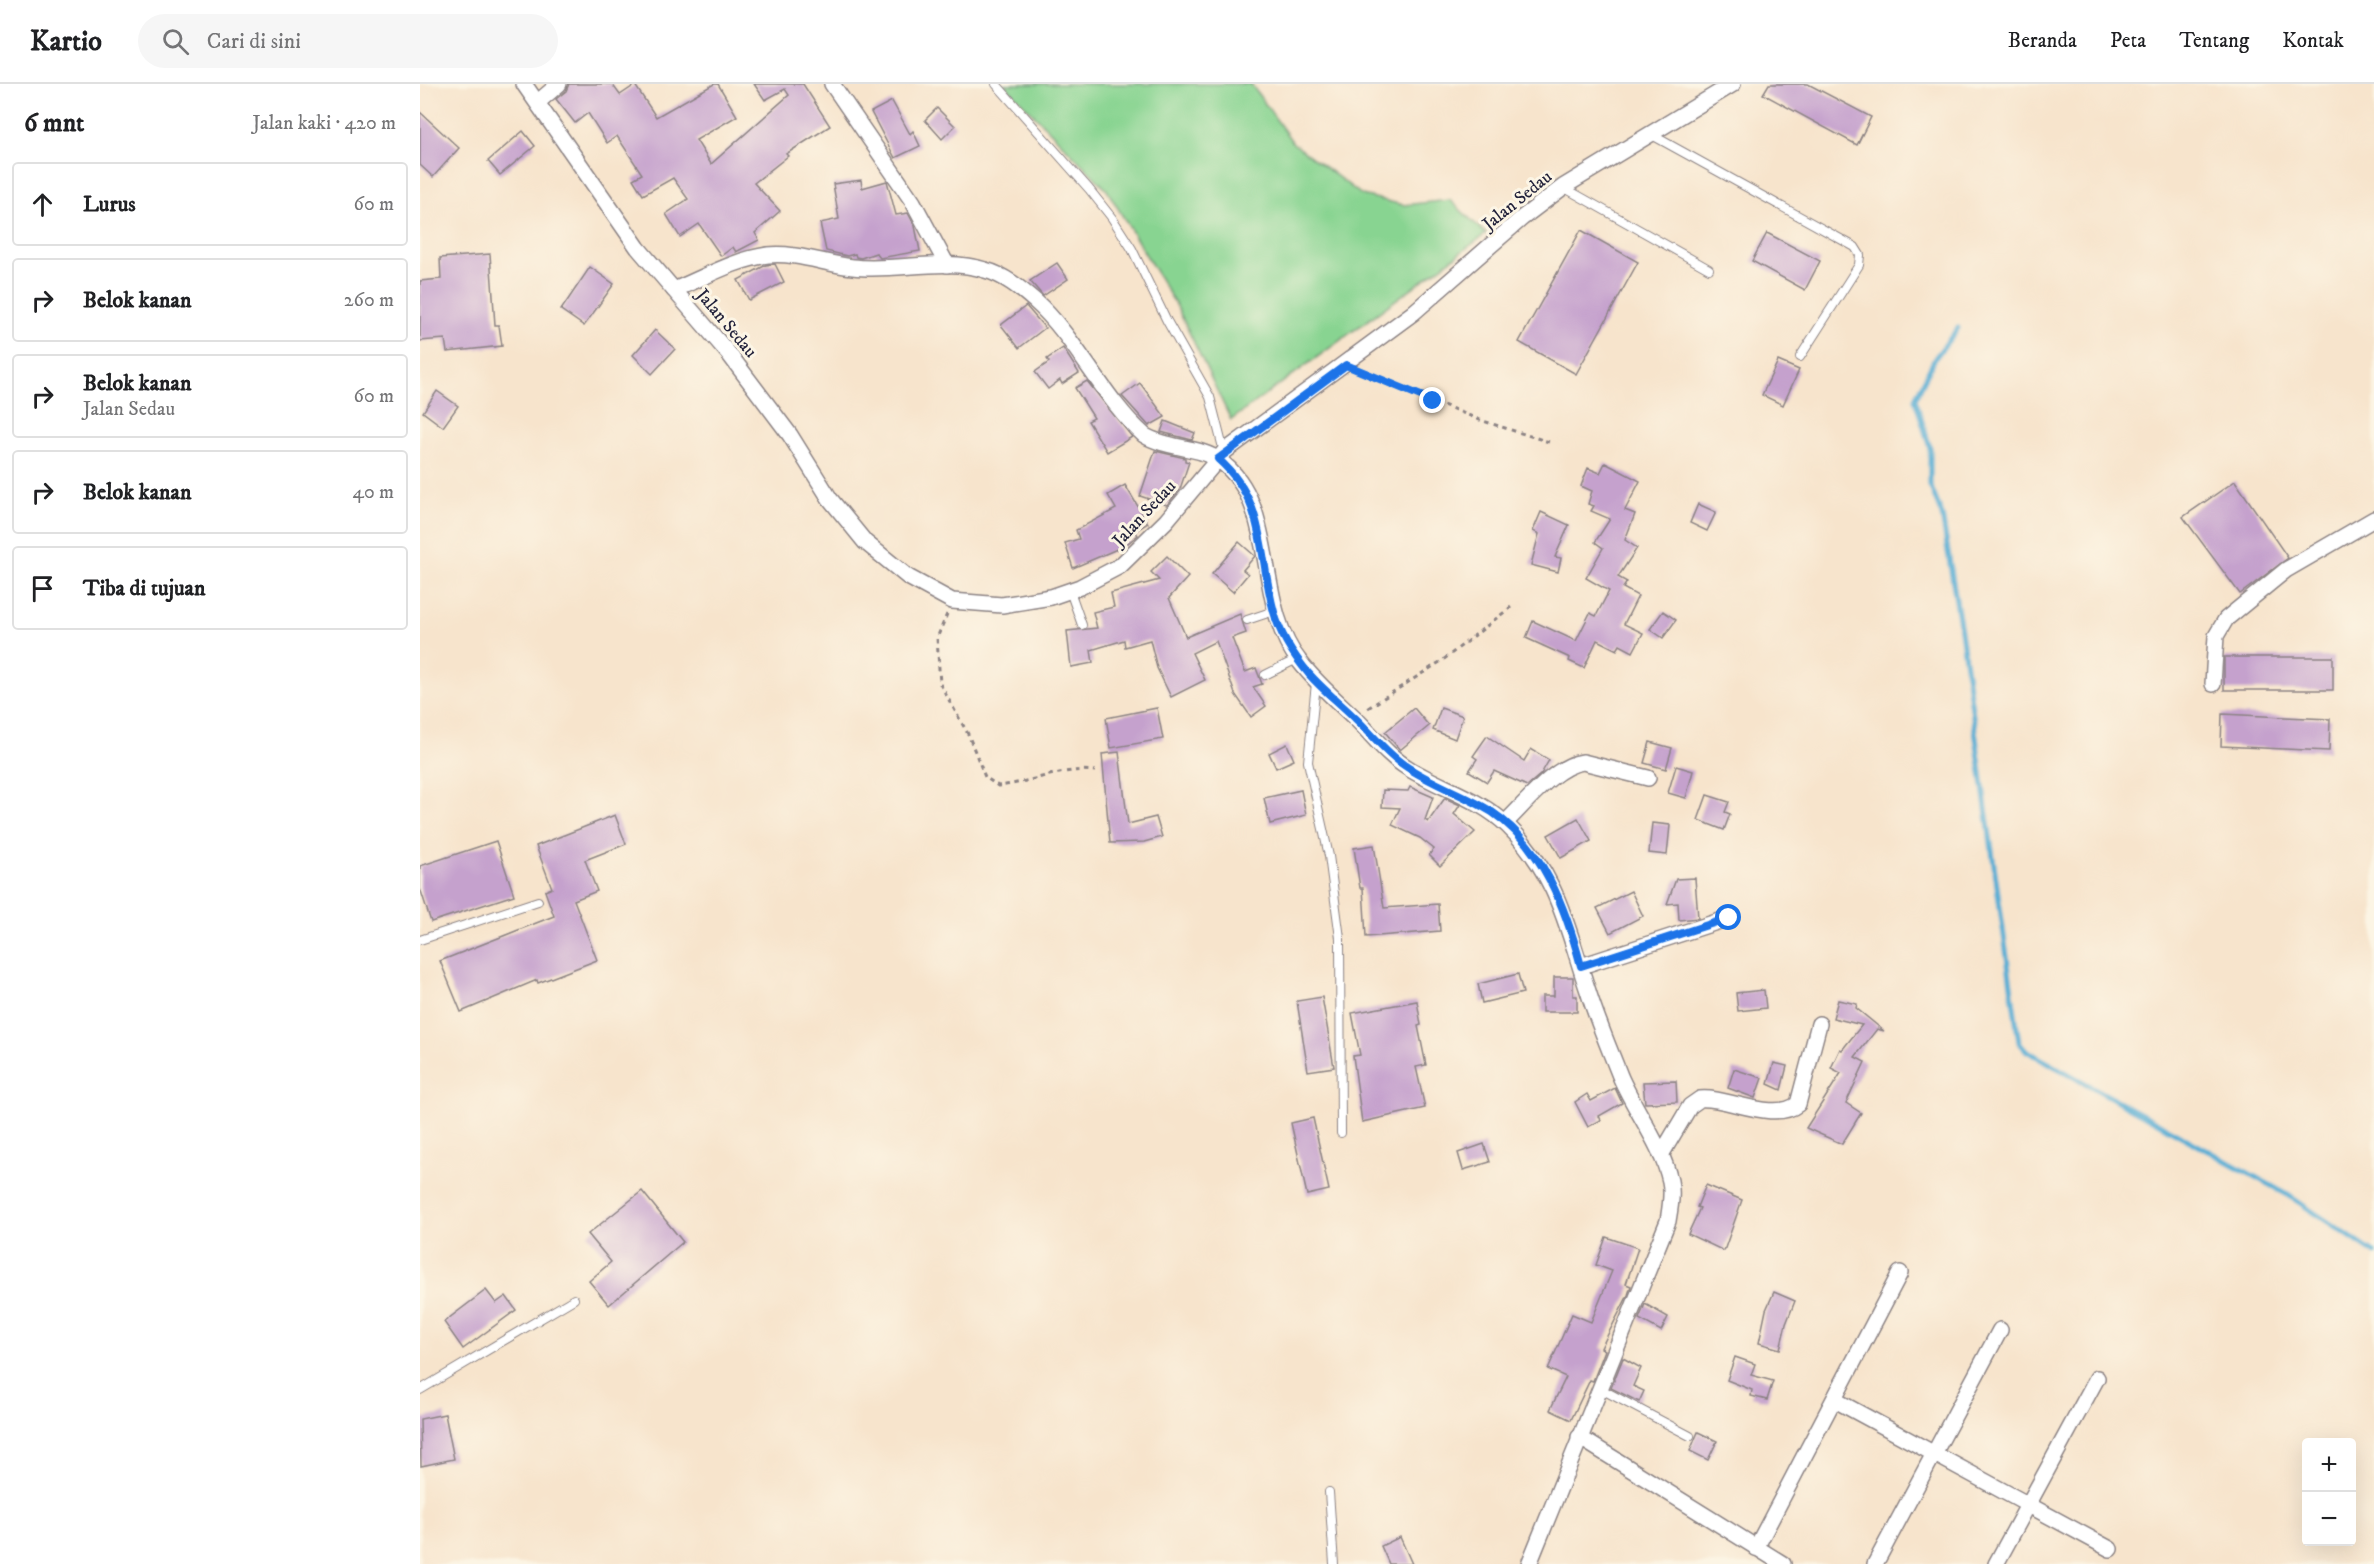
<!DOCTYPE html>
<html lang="id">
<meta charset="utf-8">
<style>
:root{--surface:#fff;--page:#f6f6f6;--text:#202124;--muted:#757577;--line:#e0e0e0}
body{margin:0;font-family:"IM FELL DW Pica",serif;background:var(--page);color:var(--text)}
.controls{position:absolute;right:18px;bottom:18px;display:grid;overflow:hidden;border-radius:6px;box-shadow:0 6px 24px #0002}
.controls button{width:54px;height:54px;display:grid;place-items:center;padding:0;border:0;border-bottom:2px solid var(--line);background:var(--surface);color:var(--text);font:30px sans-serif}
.stop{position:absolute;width:18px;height:18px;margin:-14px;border:4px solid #1a73e8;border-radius:50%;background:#fff}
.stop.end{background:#1a73e8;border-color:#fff;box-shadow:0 2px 6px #0008}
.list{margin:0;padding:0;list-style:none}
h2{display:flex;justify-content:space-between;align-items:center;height:78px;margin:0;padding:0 24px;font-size:26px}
h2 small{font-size:20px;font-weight:400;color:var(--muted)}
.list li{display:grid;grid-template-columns:39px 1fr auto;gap:18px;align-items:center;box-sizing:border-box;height:84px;margin:0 12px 12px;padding:0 12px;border:2px solid var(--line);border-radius:6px}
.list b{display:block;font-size:22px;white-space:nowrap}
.list p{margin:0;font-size:20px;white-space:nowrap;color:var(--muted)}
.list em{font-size:20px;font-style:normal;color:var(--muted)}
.icon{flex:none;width:33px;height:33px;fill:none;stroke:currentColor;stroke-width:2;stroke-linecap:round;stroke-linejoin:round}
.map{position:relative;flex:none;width:1954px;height:1480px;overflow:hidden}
header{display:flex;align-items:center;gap:36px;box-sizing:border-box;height:84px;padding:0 30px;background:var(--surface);border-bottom:2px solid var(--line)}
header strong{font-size:28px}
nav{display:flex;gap:33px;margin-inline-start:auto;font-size:21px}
.search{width:420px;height:54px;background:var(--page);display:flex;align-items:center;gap:15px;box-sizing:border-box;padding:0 21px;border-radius:33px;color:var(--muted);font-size:22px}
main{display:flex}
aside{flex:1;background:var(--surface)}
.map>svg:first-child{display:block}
.green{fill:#88d491;stroke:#557b66;stroke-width:1.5}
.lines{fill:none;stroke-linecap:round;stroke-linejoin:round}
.stream{stroke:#57add4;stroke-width:5}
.building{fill:#c5a1cd}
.lane-casing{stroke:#8c8384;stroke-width:10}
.street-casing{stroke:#8c8384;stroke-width:18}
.path{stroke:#8c8384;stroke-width:3;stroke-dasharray:4.5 4.5;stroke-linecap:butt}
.lane{stroke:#fff;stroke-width:8}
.street{stroke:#fff;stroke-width:15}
.route{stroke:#1a73e8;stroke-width:8}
.labels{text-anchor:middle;stroke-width:6;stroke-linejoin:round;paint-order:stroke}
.street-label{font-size:18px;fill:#22223b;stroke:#fcf5e5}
</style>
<header>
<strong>Kartio</strong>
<div class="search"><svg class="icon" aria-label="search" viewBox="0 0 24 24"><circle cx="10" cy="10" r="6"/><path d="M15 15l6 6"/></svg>Cari di sini</div>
<nav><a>Beranda</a><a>Peta</a><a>Tentang</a><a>Kontak</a></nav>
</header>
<main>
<aside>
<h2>6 mnt<small>Jalan kaki · 420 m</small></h2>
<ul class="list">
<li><svg class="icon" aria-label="ahead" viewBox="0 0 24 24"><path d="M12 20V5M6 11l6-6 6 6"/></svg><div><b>Lurus</b></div><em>60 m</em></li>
<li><svg class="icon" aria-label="right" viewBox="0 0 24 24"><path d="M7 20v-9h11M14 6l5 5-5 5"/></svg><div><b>Belok kanan</b></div><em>260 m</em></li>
<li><svg class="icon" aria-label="right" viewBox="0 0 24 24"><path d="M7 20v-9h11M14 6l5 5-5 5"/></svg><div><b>Belok kanan</b><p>Jalan Sedau</p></div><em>60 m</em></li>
<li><svg class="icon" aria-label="right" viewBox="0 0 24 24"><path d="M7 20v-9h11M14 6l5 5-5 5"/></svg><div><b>Belok kanan</b></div><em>40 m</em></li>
<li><svg class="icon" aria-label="arrive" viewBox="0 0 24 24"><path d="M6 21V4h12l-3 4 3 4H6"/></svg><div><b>Tiba di tujuan</b></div></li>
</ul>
</aside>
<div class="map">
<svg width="1954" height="1480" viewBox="0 0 1954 1480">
<rect width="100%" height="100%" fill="#fcf5e5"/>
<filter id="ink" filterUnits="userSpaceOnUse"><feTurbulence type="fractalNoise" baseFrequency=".0167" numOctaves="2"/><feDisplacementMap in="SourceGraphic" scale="12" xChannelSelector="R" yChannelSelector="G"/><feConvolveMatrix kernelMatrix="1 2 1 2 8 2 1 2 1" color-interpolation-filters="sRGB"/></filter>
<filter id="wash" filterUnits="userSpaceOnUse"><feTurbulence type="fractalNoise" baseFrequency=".008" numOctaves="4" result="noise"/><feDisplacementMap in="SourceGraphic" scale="24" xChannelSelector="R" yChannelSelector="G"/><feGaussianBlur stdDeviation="1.35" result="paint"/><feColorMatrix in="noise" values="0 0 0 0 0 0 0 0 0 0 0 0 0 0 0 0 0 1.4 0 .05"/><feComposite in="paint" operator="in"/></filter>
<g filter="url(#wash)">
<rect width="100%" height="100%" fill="#f7e4cc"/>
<path class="green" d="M584,0H831L873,59L942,111L983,121L1030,116L1066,150L811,336L757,223L687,106Z"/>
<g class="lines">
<path class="stream" d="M1538,244L1515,274L1495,315L1510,364V401L1522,431L1541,547L1599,958L1607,967L1868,1111L1954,1169"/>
</g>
<g id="blocks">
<g class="building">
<path d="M149,0H192L200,11L215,1L236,33L294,0H298L317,32L276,56L291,80L369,11L365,5L345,16L334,0H383L410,42L366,70L368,72L334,99L360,127L335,149L339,156L316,168L313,163L301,172L279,140L260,153L246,130L268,115L253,94L223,111L213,95L222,90L197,52L187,59L168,29L155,39L136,15L146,7Z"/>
<path d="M1349,0H1388L1451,33L1437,61L1343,10Z"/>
<path d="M472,17L490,50L493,47L500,62L475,74L451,28Z"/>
<path d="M517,24L535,42L522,55L505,36Z"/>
<path d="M0,28L39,64L13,93L0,81Z"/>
<path d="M103,47L115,62L80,91L68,77Z"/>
<path d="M441,96L442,104L467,97L476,131L488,129L495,142L500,167L460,174L456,169L441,174L436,173L435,170L427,172L406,167L400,139L419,135L413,100Z"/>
<path d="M1161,146L1218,178L1156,290L1099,258Z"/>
<path d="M1347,149L1400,177L1385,206L1332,177Z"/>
<path d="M70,170L75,241H79L82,262L27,268L25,255L0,257V197L21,195L20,174Z"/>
<path d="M637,179L648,195L623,212L610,197Z"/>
<path d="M355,180L364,198L329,216L318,196L346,181Z"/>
<path d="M170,183L194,200L164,242L141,226Z"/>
<path d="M606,222L625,244L599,264L581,241Z"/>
<path d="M235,246L255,265L232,290L213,271Z"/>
<path d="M643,264L659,289L642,300L640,296L628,305L615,288L629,278L627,275Z"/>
<path d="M1358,277L1379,286L1363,321L1342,311Z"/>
<path d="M667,297L712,353L687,368L668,337L674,334L655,304Z"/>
<path d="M720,299L745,333L729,342L702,312Z"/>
<path d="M17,307L38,322L23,343L3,328Z"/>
<path d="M745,337L775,349L772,356L741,348Z"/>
<path d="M735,367L765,374V377L769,378L760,405L747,421L720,412Z"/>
<path d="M1185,379L1220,397L1205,426L1215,430L1205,456L1217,464L1198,493L1207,498L1203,504L1218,512L1204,540L1223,549L1213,568L1200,561L1197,566L1177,556L1164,584L1149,577L1150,574L1106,554L1113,537L1156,557L1170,529L1176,532L1189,507L1166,494L1183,464L1175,458L1190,435L1171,427L1174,422L1168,420L1172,407L1161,402L1168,384L1180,389Z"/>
<path d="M1815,397L1868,474L1820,510L1763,433Z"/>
<path d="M705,401L728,439L715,447L718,451L704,462L653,484L645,459L659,455L656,446L696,425L688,411Z"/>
<path d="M1278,420L1296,428L1287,447L1270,439Z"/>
<path d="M1121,428L1149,441L1135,473L1141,474L1138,488L1111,481L1119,450L1113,447Z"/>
<path d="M819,458L835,472L823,486L828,490L813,508L792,490Z"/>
<path d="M747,472L768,493L749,514L766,553L820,530L826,549L812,554L825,588L836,584L842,600L833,603L846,622L831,633L815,610L796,557L772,569L785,596L751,613L737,584L730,556L705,563L704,556L671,566L673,579L651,583L647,547L677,544L673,528L694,523L691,509L739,496L731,488Z"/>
<path d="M1243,527L1256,536L1243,554L1230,545Z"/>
<rect x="1804" y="573" width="109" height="33"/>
<path d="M737,624L743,655L691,664L686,634Z"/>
<path d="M994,624L1009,642L980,666L965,648Z"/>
<path d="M1021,624L1043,632L1035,655L1013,646Z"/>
<path d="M1802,630L1910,635L1909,667L1801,662Z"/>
<path d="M1067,652L1104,677L1111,665L1129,676L1121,690L1107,702L1074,687L1067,698L1049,687L1057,675L1053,672Z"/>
<path d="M1230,658L1252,664L1246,685L1224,679Z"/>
<path d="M867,660L874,676L856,684L849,669Z"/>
<path d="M699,668L708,740L736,733L742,753L724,758L690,759L682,670Z"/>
<path d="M1256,682L1273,687L1266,714L1248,709Z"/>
<path d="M990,703L1013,713L1005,736L1008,738L1025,714L1040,721L1034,730L1055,748L1020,782L1009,771L1014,765L1000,754L972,741L980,724L962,723L963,706L988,707Z"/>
<path d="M881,706L886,731L850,740L844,714Z"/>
<path d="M1287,711L1309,718L1305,728L1310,730L1304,746L1278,736Z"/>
<path d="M195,731L206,760L165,776L177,807L154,816L177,876L118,899L117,896L41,928L20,877L134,832L125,807L132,804L116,762Z"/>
<path d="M1158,734L1171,757L1141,774L1128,751Z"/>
<path d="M1232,739L1250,741L1247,771L1229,769Z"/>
<path d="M76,757L94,811L11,838L0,804V782Z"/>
<path d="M954,761L964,824L1018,820L1020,847L946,853L943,804H940L934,764Z"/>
<path d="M1275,794L1278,834L1259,836L1258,819L1247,820L1256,795Z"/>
<path d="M1211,807L1223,832L1190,849L1177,824Z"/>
<path d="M1098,890L1103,909L1062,919L1058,900Z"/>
<path d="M1134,893H1153V912H1157V928H1122V912H1134Z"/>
<path d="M1344,906L1346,924L1318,927L1316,909Z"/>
<path d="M902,913L914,983L888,987L877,917Z"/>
<path d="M1418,916L1437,920L1436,924L1464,947L1457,945L1435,973L1445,978L1426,1019L1441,1029L1422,1060L1386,1044L1421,989L1411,984L1420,965L1422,966L1442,941L1413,934Z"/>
<path d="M997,917L1001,941L998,942L1006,981L996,983L1005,1024L942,1038L933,972L940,971L932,929Z"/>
<path d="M1354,979L1367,982L1361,1006L1348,1000Z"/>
<path d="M1314,985L1342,994L1335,1014L1308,1004Z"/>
<path d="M1256,997L1257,1018L1225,1019L1223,998Z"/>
<path d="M1195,1004L1202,1019L1179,1032L1181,1036L1168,1043L1155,1018L1167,1010L1171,1017Z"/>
<path d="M893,1034L909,1106L887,1111L871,1039Z"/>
<path d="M1064,1060L1070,1078L1043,1086L1038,1069Z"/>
<path d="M1286,1101L1322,1116L1304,1167L1268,1150L1280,1124L1277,1123Z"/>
<path d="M222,1107L263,1158L189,1221L169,1197L191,1178L168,1150Z"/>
<path d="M1186,1153L1218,1164L1206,1200L1211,1202L1208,1211L1181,1264L1185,1266L1173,1297L1170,1296L1151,1336L1130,1326L1146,1293L1128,1285L1152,1230L1171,1238L1192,1187L1176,1181Z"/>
<path d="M66,1206L76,1219L86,1212L96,1226L43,1265L24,1238Z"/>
<path d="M1354,1208L1375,1217L1366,1240L1360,1265L1339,1259L1346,1226Z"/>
<path d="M1225,1220L1248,1233L1241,1247L1219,1235Z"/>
<path d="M1315,1273L1335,1280L1331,1291L1353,1297L1347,1316L1331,1312L1332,1306L1307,1296Z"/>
<path d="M1203,1274L1221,1284L1213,1302L1224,1307L1219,1318L1191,1304Z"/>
<path d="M25,1330L34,1375L1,1382L0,1335Z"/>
<path d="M1278,1348L1297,1357L1288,1376L1270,1367Z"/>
<path d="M980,1453L992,1480H969L961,1462Z"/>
</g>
</g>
</g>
<g filter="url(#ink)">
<use href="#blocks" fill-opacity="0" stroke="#8c8384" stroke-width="1.5"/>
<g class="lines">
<defs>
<g id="lane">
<path d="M576,0L669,105L692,134L712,165L747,237L790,313L804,368"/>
<path d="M1232,51L1435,163L1440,171L1439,181L1380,273"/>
<path d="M1143,103L1289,185"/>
<path d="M650,507L662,541"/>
<path d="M827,536L854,527"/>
<path d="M845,591L877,575"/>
<path d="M896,599L888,678L909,772L920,854L921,1049"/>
<path d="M0,856L118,817"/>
<path d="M1179,1304L1270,1352"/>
<path d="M0,1306L154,1215"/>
<path d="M909,1408L914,1480"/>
</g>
<g id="street">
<path d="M104,0L218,164L309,270L370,351L410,415L445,458L488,493L532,517L582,521L631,513L660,503L700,482L746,437L804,368L993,229L1102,134L1143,103L1313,0"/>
<path d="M412,0L493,118L527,181"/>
<path d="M118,18L139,0"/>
<path d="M254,206C283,194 316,175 348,171C376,168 405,180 433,183C476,188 524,173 565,186C584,191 600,204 615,217C655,252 684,316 724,351C746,365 781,362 800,377C860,420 833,521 880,578C897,600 917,617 937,636C953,652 968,672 988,684C1020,704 1061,715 1088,742C1138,791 1147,844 1168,907C1177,936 1189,964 1200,992C1215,1027 1242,1061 1250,1097C1253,1110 1250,1124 1248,1137L1109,1480"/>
<path d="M1793,600L1796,552L1806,535L1866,486L1954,435"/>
<path d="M1085,739C1106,719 1135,681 1163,678L1228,694"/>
<path d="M1161,882L1309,834"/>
<path d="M1241,1071L1270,1022L1280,1015C1306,1012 1354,1039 1378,1020L1399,940"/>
<path d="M1415,1316L1690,1465"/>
<path d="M1159,1353L1363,1480"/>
<path d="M1336,1464L1480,1189"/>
<path d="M1455,1480L1580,1246"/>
<path d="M1576,1480L1677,1294"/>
</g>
</defs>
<use href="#lane" class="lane-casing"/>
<use href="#street" class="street-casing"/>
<g class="path">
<path d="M940,287L1060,336L1129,358"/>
<path d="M527,530L517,554L520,600L548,650L565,693L578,702C611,699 641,683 675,687"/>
<path d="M948,624L1023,576L1091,523"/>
</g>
<use href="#lane" class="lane"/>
<use href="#street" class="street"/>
</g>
</g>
<g class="lines" filter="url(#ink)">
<path class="route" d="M1013,317L926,281L798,375C847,418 838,470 854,528C860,551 874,572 889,590C903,606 920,619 935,634C951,649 966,669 984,681C1011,700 1044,710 1072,728C1123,762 1146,825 1161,882L1309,834"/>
</g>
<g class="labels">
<g class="street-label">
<text transform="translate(1097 116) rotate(-39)" y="6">Jalan Sedau</text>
<text transform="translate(307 239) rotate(50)" y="6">Jalan Sedau</text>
<text transform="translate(724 429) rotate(-47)" y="6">Jalan Sedau</text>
</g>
</g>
</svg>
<div class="controls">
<button>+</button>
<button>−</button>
</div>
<div class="stop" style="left:1309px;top:834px"></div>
<div class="stop end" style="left:1013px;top:317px"></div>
</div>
</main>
